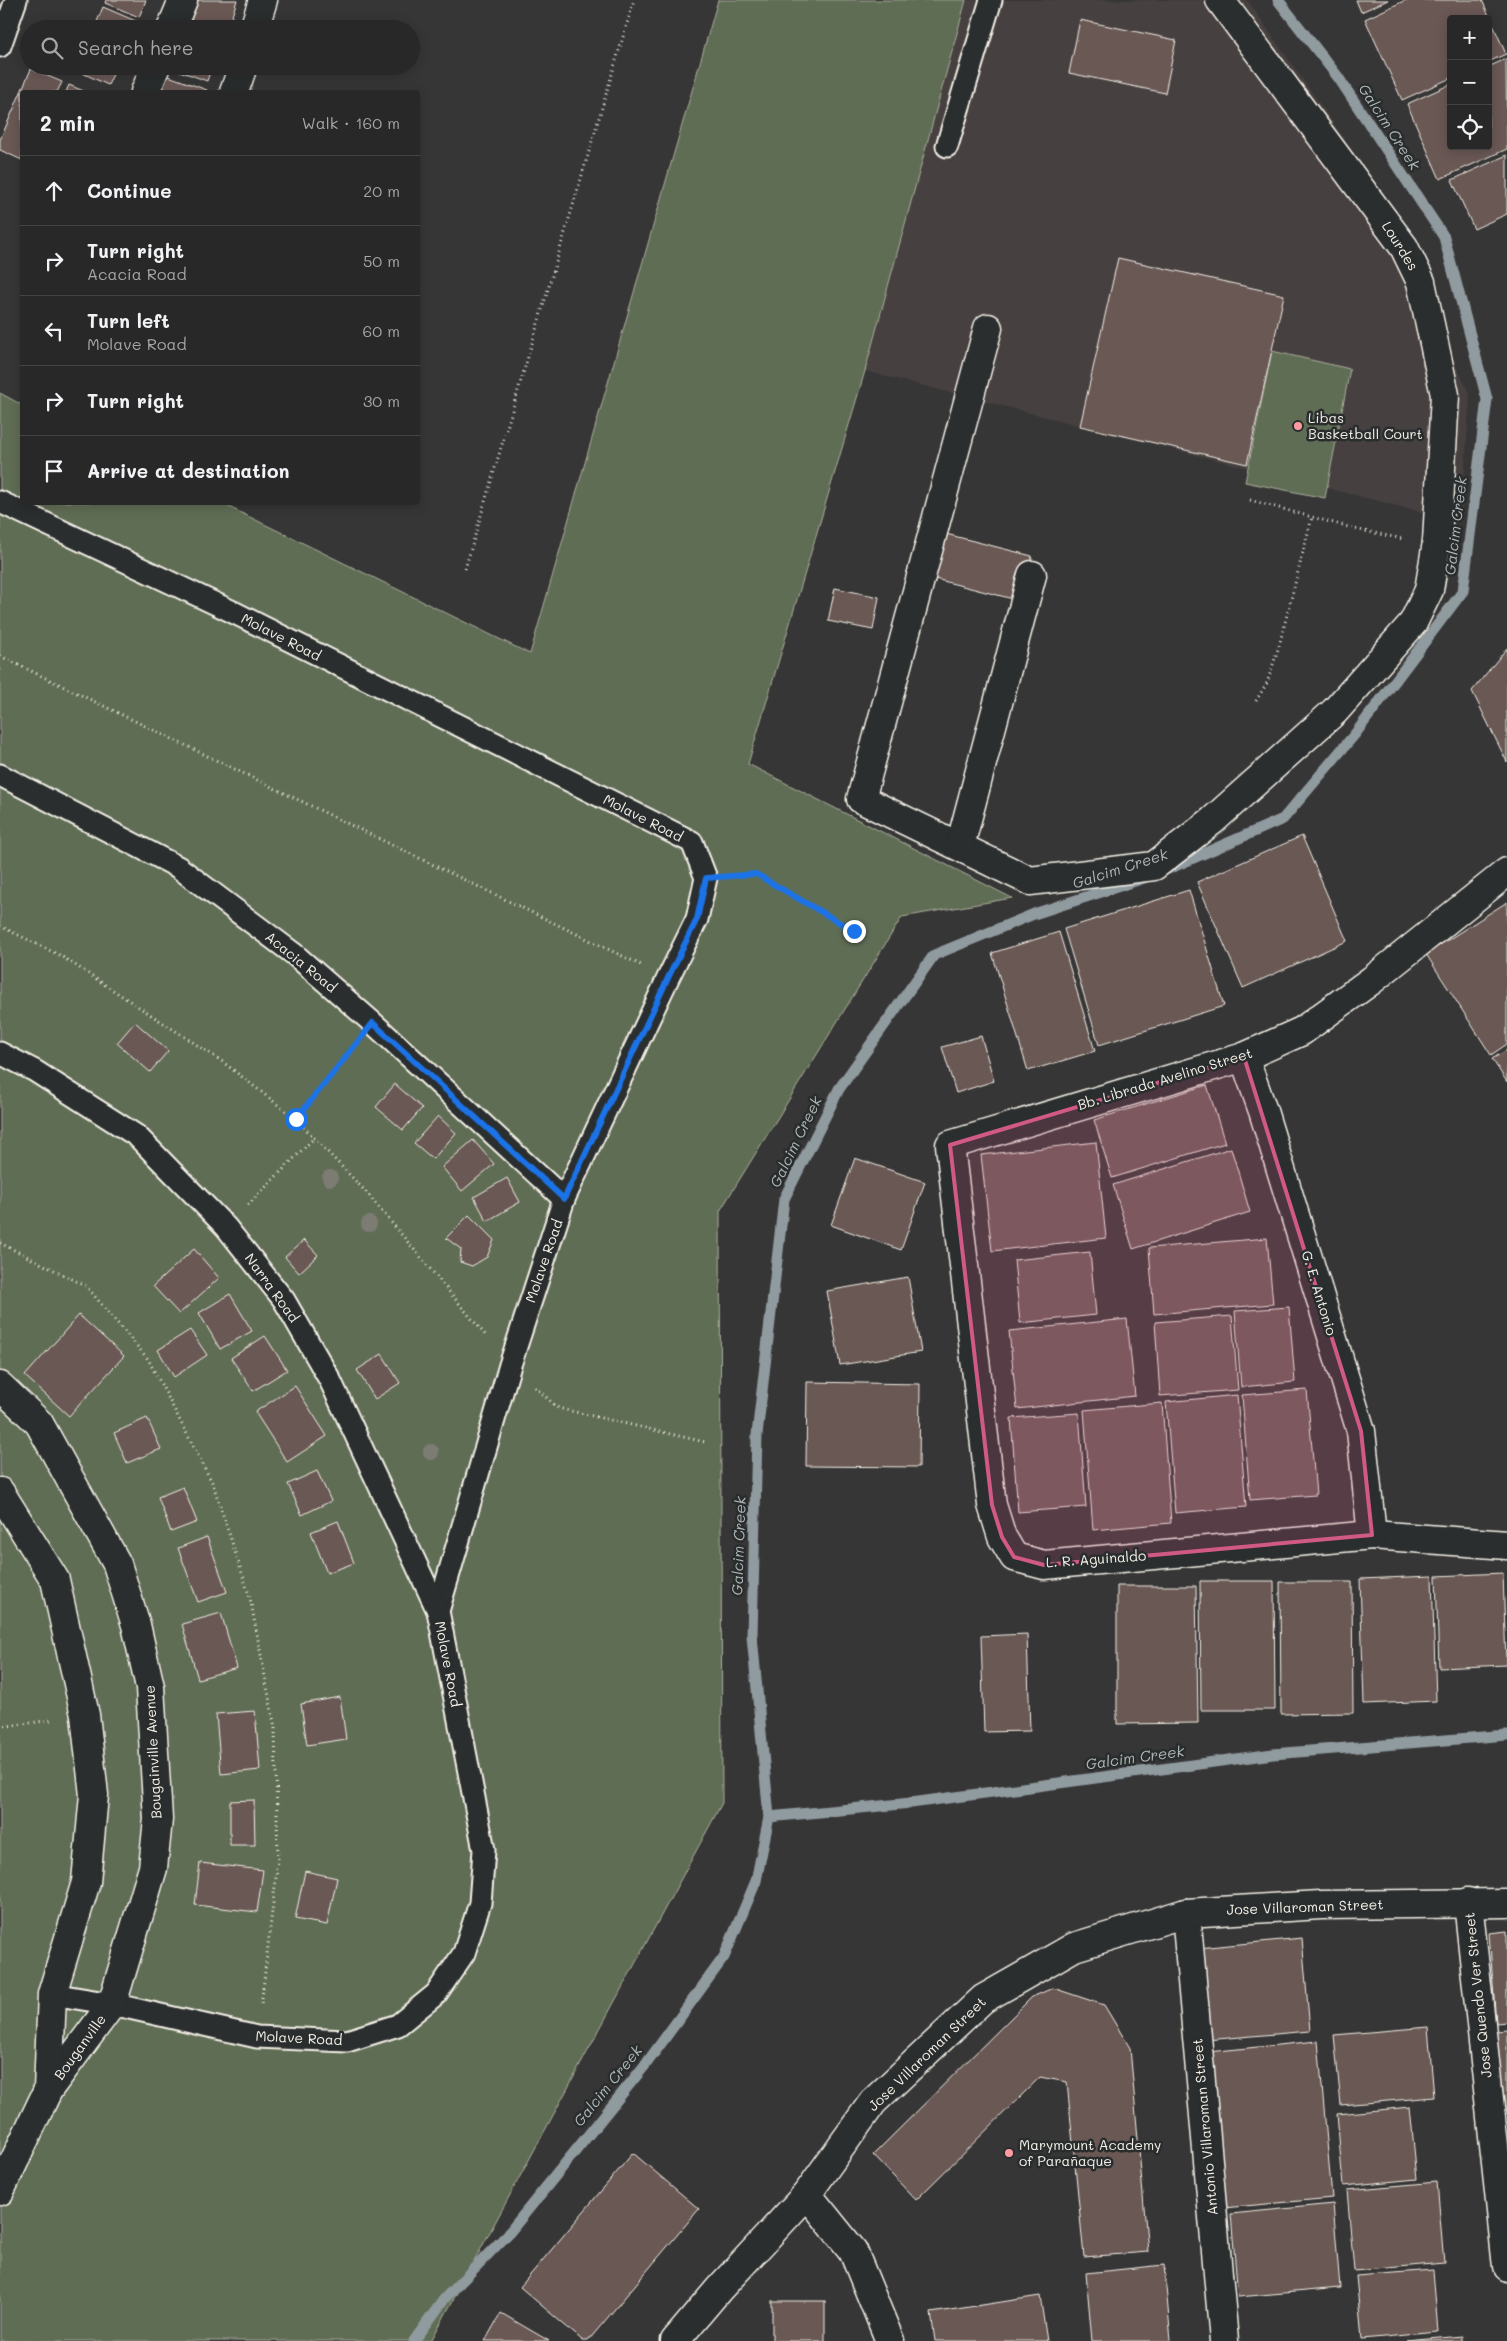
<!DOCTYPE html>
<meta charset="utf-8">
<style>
:root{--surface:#292828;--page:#353434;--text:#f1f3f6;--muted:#a5a6a8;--line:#454445}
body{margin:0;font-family:Mali,sans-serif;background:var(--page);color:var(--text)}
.controls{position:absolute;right:15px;top:15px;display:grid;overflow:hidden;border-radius:5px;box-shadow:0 2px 12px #0003}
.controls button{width:45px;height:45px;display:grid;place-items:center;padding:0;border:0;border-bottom:1px solid var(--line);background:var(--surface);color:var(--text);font:25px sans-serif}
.stop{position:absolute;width:15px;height:15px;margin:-11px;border:4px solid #1a73e8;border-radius:50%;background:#fff}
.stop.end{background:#1a73e8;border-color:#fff;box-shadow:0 1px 5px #0008}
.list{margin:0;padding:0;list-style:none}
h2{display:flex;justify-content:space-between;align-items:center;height:65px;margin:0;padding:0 20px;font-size:21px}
h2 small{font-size:16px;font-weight:400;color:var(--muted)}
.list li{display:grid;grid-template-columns:32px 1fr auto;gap:15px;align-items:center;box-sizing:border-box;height:70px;padding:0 20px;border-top:1px solid var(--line)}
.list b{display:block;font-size:19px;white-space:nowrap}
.list p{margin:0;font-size:16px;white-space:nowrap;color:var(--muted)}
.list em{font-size:16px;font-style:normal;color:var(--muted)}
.icon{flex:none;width:28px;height:28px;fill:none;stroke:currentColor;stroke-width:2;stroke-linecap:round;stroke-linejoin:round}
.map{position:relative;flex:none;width:1507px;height:2341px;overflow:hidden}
.search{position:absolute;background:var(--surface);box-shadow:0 2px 12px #0003;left:20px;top:20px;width:400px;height:55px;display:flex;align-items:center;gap:12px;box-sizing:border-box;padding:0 18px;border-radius:28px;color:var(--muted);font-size:19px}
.panel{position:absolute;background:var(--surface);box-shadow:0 2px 12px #0003;left:20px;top:90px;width:400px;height:415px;border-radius:5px}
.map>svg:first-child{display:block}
.built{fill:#47403f}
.green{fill:#616d54;stroke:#aaaf9e}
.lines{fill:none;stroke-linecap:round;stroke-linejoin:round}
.stream{stroke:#909ba0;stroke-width:11}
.building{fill:#6b5955;stroke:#f4f1e8}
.service-casing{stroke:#f4f1e8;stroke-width:25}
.pedestrian-casing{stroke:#f4f1e8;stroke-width:31}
.minor-casing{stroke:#f4f1e8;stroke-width:31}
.path{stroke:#f4f1e8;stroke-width:3;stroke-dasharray:1 4;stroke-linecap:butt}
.service{stroke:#2a2d2e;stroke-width:21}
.pedestrian{stroke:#2a2d2e;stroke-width:28}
.minor{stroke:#2a2d2e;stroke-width:28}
.tree{fill:#7b7c73}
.route{stroke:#1a73e8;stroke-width:6}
.marked{fill:#d15985;fill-opacity:0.2;stroke:#d15985;stroke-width:4;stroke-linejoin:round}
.poi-dot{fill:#ff9aa2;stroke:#2a2d2e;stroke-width:2}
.labels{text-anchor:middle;stroke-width:5;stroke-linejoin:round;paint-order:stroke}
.street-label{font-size:14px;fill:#f4f1e8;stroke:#2a2d2e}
.poi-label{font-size:14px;fill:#f4f1e8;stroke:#2a2d2e;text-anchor:start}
.water-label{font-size:15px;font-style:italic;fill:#b1b8b8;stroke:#2a2d2e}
</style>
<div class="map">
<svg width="1507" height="2341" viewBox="0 0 1507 2341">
<rect width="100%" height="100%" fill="#373636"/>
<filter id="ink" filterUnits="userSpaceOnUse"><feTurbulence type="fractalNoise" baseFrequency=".02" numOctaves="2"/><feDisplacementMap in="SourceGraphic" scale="10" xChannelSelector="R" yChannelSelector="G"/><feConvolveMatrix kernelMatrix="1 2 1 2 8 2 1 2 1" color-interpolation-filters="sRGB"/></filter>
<g filter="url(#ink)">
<path class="built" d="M966,0H1247L1359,160L1470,395L1461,522L865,371Z"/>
<g class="green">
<path d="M718,0H966L865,371L748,764L1012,898L902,917L720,1211L722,1803L431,2341H0V393L22,405V502L221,503L530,654Z"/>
<path d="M1272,351L1350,369L1325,498L1245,482Z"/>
</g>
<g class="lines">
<g class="stream">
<path d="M1159,873L1283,819L1355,734L1463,591L1487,399L1444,237L1338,77L1278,0"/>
<path d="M769,1817L911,1803L1273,1754L1507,1735"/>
<path d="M414,2341L445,2298L508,2234L646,2064L724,1957L756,1881L769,1817L752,1636L757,1435L784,1199L839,1089L934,955L1034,914L1144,878"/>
</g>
</g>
<g class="building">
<path d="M106,0H146L139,17L105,3Z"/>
<path d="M197,0H237L228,29H218L191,21Z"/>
<path d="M1356,0H1388L1361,12Z"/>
<path d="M1406,0H1482L1506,54L1488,62V19H1451V78L1402,100L1365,19Z"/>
<path d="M103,7L138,22L135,29H94Z"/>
<path d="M1080,20L1176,40L1165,93L1069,73Z"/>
<path d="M1506,59L1507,149L1440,179L1407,104L1451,84V146H1488V67Z"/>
<path d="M77,66H117L108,85L76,70Z"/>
<path d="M166,66H212L207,81Z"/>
<path d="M31,69L62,82L57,92H22V160L0,150V140Z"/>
<path d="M163,74L207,90V92H156Z"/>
<path d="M69,85L86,92H66Z"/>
<path d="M1507,155V214L1474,229L1452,180Z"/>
<path d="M1118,258L1284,295L1247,464L1080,426Z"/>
<path d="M942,533L1032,556L1021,601L931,578Z"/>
<path d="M835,588L879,597L873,630L828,621Z"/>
<path d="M1507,648V762L1472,691Z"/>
<path d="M1302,836L1347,941L1243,988L1197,882Z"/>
<path d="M1189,890L1224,1006L1099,1045L1064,929Z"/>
<path d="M1507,902V1044L1491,1055L1426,954Z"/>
<path d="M1059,932L1095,1051L1028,1071L992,953Z"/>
<path d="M135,1022L168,1051L150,1072L117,1043Z"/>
<path d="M981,1036L994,1081L956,1093L942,1047Z"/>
<path d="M1507,1050V1082L1492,1059Z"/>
<path d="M395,1084L422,1108L403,1130L376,1107Z"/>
<path d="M1207,1085L1225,1143L1112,1178L1094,1120Z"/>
<path d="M438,1116L456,1133L433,1159L414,1143Z"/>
<path d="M473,1140L494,1164L462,1191L442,1167Z"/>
<path d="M1096,1142L1106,1238L992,1251L981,1155Z"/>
<path d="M1231,1148L1250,1212L1133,1249L1113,1185Z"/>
<path d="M855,1158L925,1182L901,1250L831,1225Z"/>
<path d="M507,1178L520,1202L487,1221L474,1197Z"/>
<path d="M469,1215L494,1240L487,1257L472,1266L460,1262L461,1249L446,1238Z"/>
<path d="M1267,1238L1273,1304L1154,1314L1149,1248Z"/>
<path d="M304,1240L318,1255L299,1273L285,1257Z"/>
<path d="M194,1249L219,1278L179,1314L153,1286Z"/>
<path d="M1090,1252L1096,1315L1020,1323L1014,1260Z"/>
<path d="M908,1277L921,1352L840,1365L827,1291Z"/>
<path d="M230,1294L252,1331L220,1349L199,1313Z"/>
<path d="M1289,1307L1295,1382L1241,1387L1235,1311Z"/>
<path d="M79,1315L124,1356L69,1416L25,1376Z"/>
<path d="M1232,1316L1238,1390L1160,1396L1155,1322Z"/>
<path d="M1127,1319L1135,1396L1017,1409L1009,1331Z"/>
<path d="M190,1330L207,1355L174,1377L158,1350Z"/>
<path d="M265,1336L287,1370L253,1391L231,1358Z"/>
<path d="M382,1354L400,1383L375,1399L357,1370Z"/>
<path d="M807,1382L920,1384L919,1467L806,1466Z"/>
<path d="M295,1386L327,1436L287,1462L255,1412Z"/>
<path d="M1307,1390L1316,1495L1250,1500L1242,1395Z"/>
<path d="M1237,1395L1246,1507L1175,1513L1166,1402Z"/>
<path d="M1162,1403L1171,1523L1093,1530L1084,1410Z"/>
<path d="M1079,1413L1086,1507L1018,1512L1011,1418Z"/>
<path d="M147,1418L161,1449L127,1463L114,1433Z"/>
<path d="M317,1471L331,1501L302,1515L288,1484Z"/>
<path d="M183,1487L197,1522L171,1532L158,1497Z"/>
<path d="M338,1521L354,1563L327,1573L311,1532Z"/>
<path d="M207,1537L227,1592L198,1602L178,1548Z"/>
<path d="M1503,1573L1506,1665L1439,1668L1436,1576Z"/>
<path d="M1432,1576L1436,1701L1364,1704L1360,1579Z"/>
<path d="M1200,1581H1274L1275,1710H1201Z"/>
<path d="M1280,1582H1352L1353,1713L1281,1714Z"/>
<path d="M1117,1586H1196L1198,1723L1117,1724Z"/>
<path d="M221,1613L237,1668L198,1679L182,1624Z"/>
<path d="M1027,1634L1030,1731L984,1732L981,1636Z"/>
<path d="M340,1697L346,1739L307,1745L301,1704Z"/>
<path d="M255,1711L260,1770L221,1774L216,1714Z"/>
<path d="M254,1800L255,1845H230V1801Z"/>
<path d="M200,1863L263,1870L257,1912L195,1905Z"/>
<path d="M305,1871L337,1878L327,1925L295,1919Z"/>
<path d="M1507,1931V2022L1496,2023L1489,1933Z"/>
<path d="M1302,1938L1310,2031L1206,2040L1198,1948Z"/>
<path d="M1053,1988L1104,2005L1130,2048L1148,2252L1084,2257L1067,2082L1040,2077L916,2200L873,2155L1032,1997Z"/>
<path d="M1428,2027L1434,2097L1341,2105L1334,2035Z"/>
<path d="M1507,2030V2110L1503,2111L1496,2031Z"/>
<path d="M1318,2041L1332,2198L1223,2208L1208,2052Z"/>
<path d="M1410,2107L1417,2179L1343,2186L1337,2114Z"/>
<path d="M633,2153L699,2209L588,2341H583L520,2287Z"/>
<path d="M1437,2182L1444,2263L1354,2271L1347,2190Z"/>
<path d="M1333,2204L1340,2288L1238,2297L1231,2214Z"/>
<path d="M1164,2265L1171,2341H1092L1086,2273Z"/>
<path d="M1433,2270L1438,2332L1362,2339L1356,2276Z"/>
<path d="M1040,2296L1047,2341H935L931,2313Z"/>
<rect x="772" y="2301" width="53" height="40"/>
<path d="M501,2313L549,2341H485Z"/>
<path d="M1462,2336V2341H1407Z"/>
</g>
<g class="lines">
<defs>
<g id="service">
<path d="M0,46L16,0"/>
<path d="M947,146L991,0"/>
<path d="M0,502L233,612L692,842L706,878L697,919L668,978L564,1199L510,1365L438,1611L484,1850L480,1903L464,1953L436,1994L398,2025L347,2041L257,2037L112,2004L52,1994"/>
<path d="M0,775L178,867L294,954L373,1023L564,1199"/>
<path d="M0,1053L35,1071L137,1136L226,1227L284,1300L330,1380L438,1611"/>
</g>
<g id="pedestrian">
<path d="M988,328L861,799L1030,881L1154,866L1212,821L1335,711L1413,623L1429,590L1437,542"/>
<path d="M960,846L1032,575"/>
</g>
<g id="minor">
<path d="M1220,0L1404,247L1421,282L1445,395L1437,542"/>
<path d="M171,29L183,0"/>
<path d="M254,29L263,0"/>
<path d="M145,92L156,66"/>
<path d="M234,92L243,66"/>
<path d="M1507,872L1372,980L1302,1031L1244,1057L950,1145L992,1505L1002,1537L1014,1557L1044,1565L1372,1535L1507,1545"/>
<path d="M1244,1057L1263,1111L1361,1431L1372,1535"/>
<path d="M0,1386L39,1423L117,1564L136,1625L150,1687L158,1819L153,1868L112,2004L48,2090L0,2191"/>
<path d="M0,1492L55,1580L85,1715L94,1795L86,1882L52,1994L48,2090"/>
<path d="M1468,1902L1507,2267"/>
<path d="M1186,1913L1224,2341"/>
<path d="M807,2194L853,2251L890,2341"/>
<path d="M675,2341L719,2289L807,2194L873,2102L983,1999L1074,1947L1186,1913L1321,1905L1507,1903"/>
</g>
</defs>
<use href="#service" class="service-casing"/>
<use href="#pedestrian" class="pedestrian-casing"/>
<use href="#minor" class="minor-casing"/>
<g class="path">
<path d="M1250,500L1359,530L1404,539"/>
<path d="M465,569L634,0"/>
<path d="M0,656L641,965"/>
<path d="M1256,701L1267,683L1279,646L1312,517"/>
<path d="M737,876L757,874L854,931"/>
<path d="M0,926L61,956L223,1062L296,1119L366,1192L487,1337"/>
<path d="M296,1119L354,1047"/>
<path d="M248,1205L314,1138"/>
<path d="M0,1243L86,1286L148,1359L213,1484L250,1598L275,1728L278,1860L261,2006"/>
<path d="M535,1387L558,1408L705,1442"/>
<path d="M0,1727L52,1720"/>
</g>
<use href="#service" class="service"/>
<use href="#pedestrian" class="pedestrian"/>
<use href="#minor" class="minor"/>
</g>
<g class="tree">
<circle cx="330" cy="1178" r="8"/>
<circle cx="369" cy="1224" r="8"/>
<circle cx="431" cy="1452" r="8"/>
</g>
</g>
<g class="lines" filter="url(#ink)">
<path class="route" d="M296,1119L373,1023L564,1199L668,978L697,919L706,878L756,874L854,931"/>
</g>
<path class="marked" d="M1244,1057L1361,1431L1372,1535L1044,1565L1014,1557L1002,1537L992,1505L950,1145Z"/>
<g class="poi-dot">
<circle cx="1298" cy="426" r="5"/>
<circle cx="1009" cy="2153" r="5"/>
</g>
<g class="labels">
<g class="street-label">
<text transform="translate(1400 246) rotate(58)" y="5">Lourdes</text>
<text transform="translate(281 637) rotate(27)" y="5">Molave Road</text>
<text transform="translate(643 818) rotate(27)" y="5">Molave Road</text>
<text transform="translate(301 962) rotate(39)" y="5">Acacia Road</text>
<text transform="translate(1165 1079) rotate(-17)" y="5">Bb. Librada Avelino Street</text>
<text transform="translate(544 1261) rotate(-71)" y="5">Molave Road</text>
<text transform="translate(272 1288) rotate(54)" y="5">Narra Road</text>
<text transform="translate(1319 1293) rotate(73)" y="5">G. E. Antonio</text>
<text transform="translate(1096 1559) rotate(-4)" y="5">L. R. Aguinaldo</text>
<text transform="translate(448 1664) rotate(79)" y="5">Molave Road</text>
<text transform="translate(153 1752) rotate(-93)" y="5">Bougainville Avenue</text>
<text transform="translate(1305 1907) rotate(-2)" y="5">Jose Villaroman Street</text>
<text transform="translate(1478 1995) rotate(-96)" y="5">Jose Quendo Ver Street</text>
<text transform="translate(299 2038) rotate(3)" y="5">Molave Road</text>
<text transform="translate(80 2047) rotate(-54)" y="5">Bouganville</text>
<text transform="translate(927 2054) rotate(-44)" y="5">Jose Villaroman Street</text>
<text transform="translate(1205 2127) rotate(-95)" y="5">Antonio Villaroman Street</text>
</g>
<g class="poi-label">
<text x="1308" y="423">Libas<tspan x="1308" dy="16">Basketball Court</tspan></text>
<text x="1019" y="2150">Marymount Academy<tspan x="1019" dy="16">of Parañaque</tspan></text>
</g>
<g class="water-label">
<text transform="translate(1389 127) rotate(57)" y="5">Galcim Creek</text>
<text transform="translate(1456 526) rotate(-83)" y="5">Galcim Creek</text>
<text transform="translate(1120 869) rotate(-18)" y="5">Galcim Creek</text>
<text transform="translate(796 1142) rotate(-64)" y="5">Galcim Creek</text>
<text transform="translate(739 1546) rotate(-88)" y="5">Galcim Creek</text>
<text transform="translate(1135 1758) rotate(-8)" y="5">Galcim Creek</text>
<text transform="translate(608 2086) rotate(-51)" y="5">Galcim Creek</text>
</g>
</g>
</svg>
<div class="controls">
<button>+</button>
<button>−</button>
<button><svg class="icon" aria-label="locate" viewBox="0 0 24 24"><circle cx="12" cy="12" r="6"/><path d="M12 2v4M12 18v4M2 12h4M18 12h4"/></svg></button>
</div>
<div class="stop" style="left:296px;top:1119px"></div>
<div class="stop end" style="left:854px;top:931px"></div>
<div class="search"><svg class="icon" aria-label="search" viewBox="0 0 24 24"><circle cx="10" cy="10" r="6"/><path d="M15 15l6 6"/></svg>Search here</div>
<section class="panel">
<h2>2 min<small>Walk · 160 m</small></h2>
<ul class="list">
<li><svg class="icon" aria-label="ahead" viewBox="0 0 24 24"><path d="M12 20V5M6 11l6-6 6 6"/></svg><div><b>Continue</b></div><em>20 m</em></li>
<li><svg class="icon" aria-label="right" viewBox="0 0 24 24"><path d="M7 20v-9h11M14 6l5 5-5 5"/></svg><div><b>Turn right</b><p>Acacia Road</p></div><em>50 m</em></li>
<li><svg class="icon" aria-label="left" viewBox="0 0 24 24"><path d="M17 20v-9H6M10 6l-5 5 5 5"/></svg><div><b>Turn left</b><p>Molave Road</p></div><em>60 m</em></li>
<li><svg class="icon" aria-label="right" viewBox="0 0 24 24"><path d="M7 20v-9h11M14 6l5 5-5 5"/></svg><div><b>Turn right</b></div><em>30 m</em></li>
<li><svg class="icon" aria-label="arrive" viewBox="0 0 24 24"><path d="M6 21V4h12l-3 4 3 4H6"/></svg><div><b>Arrive at destination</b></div></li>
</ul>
</section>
</div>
